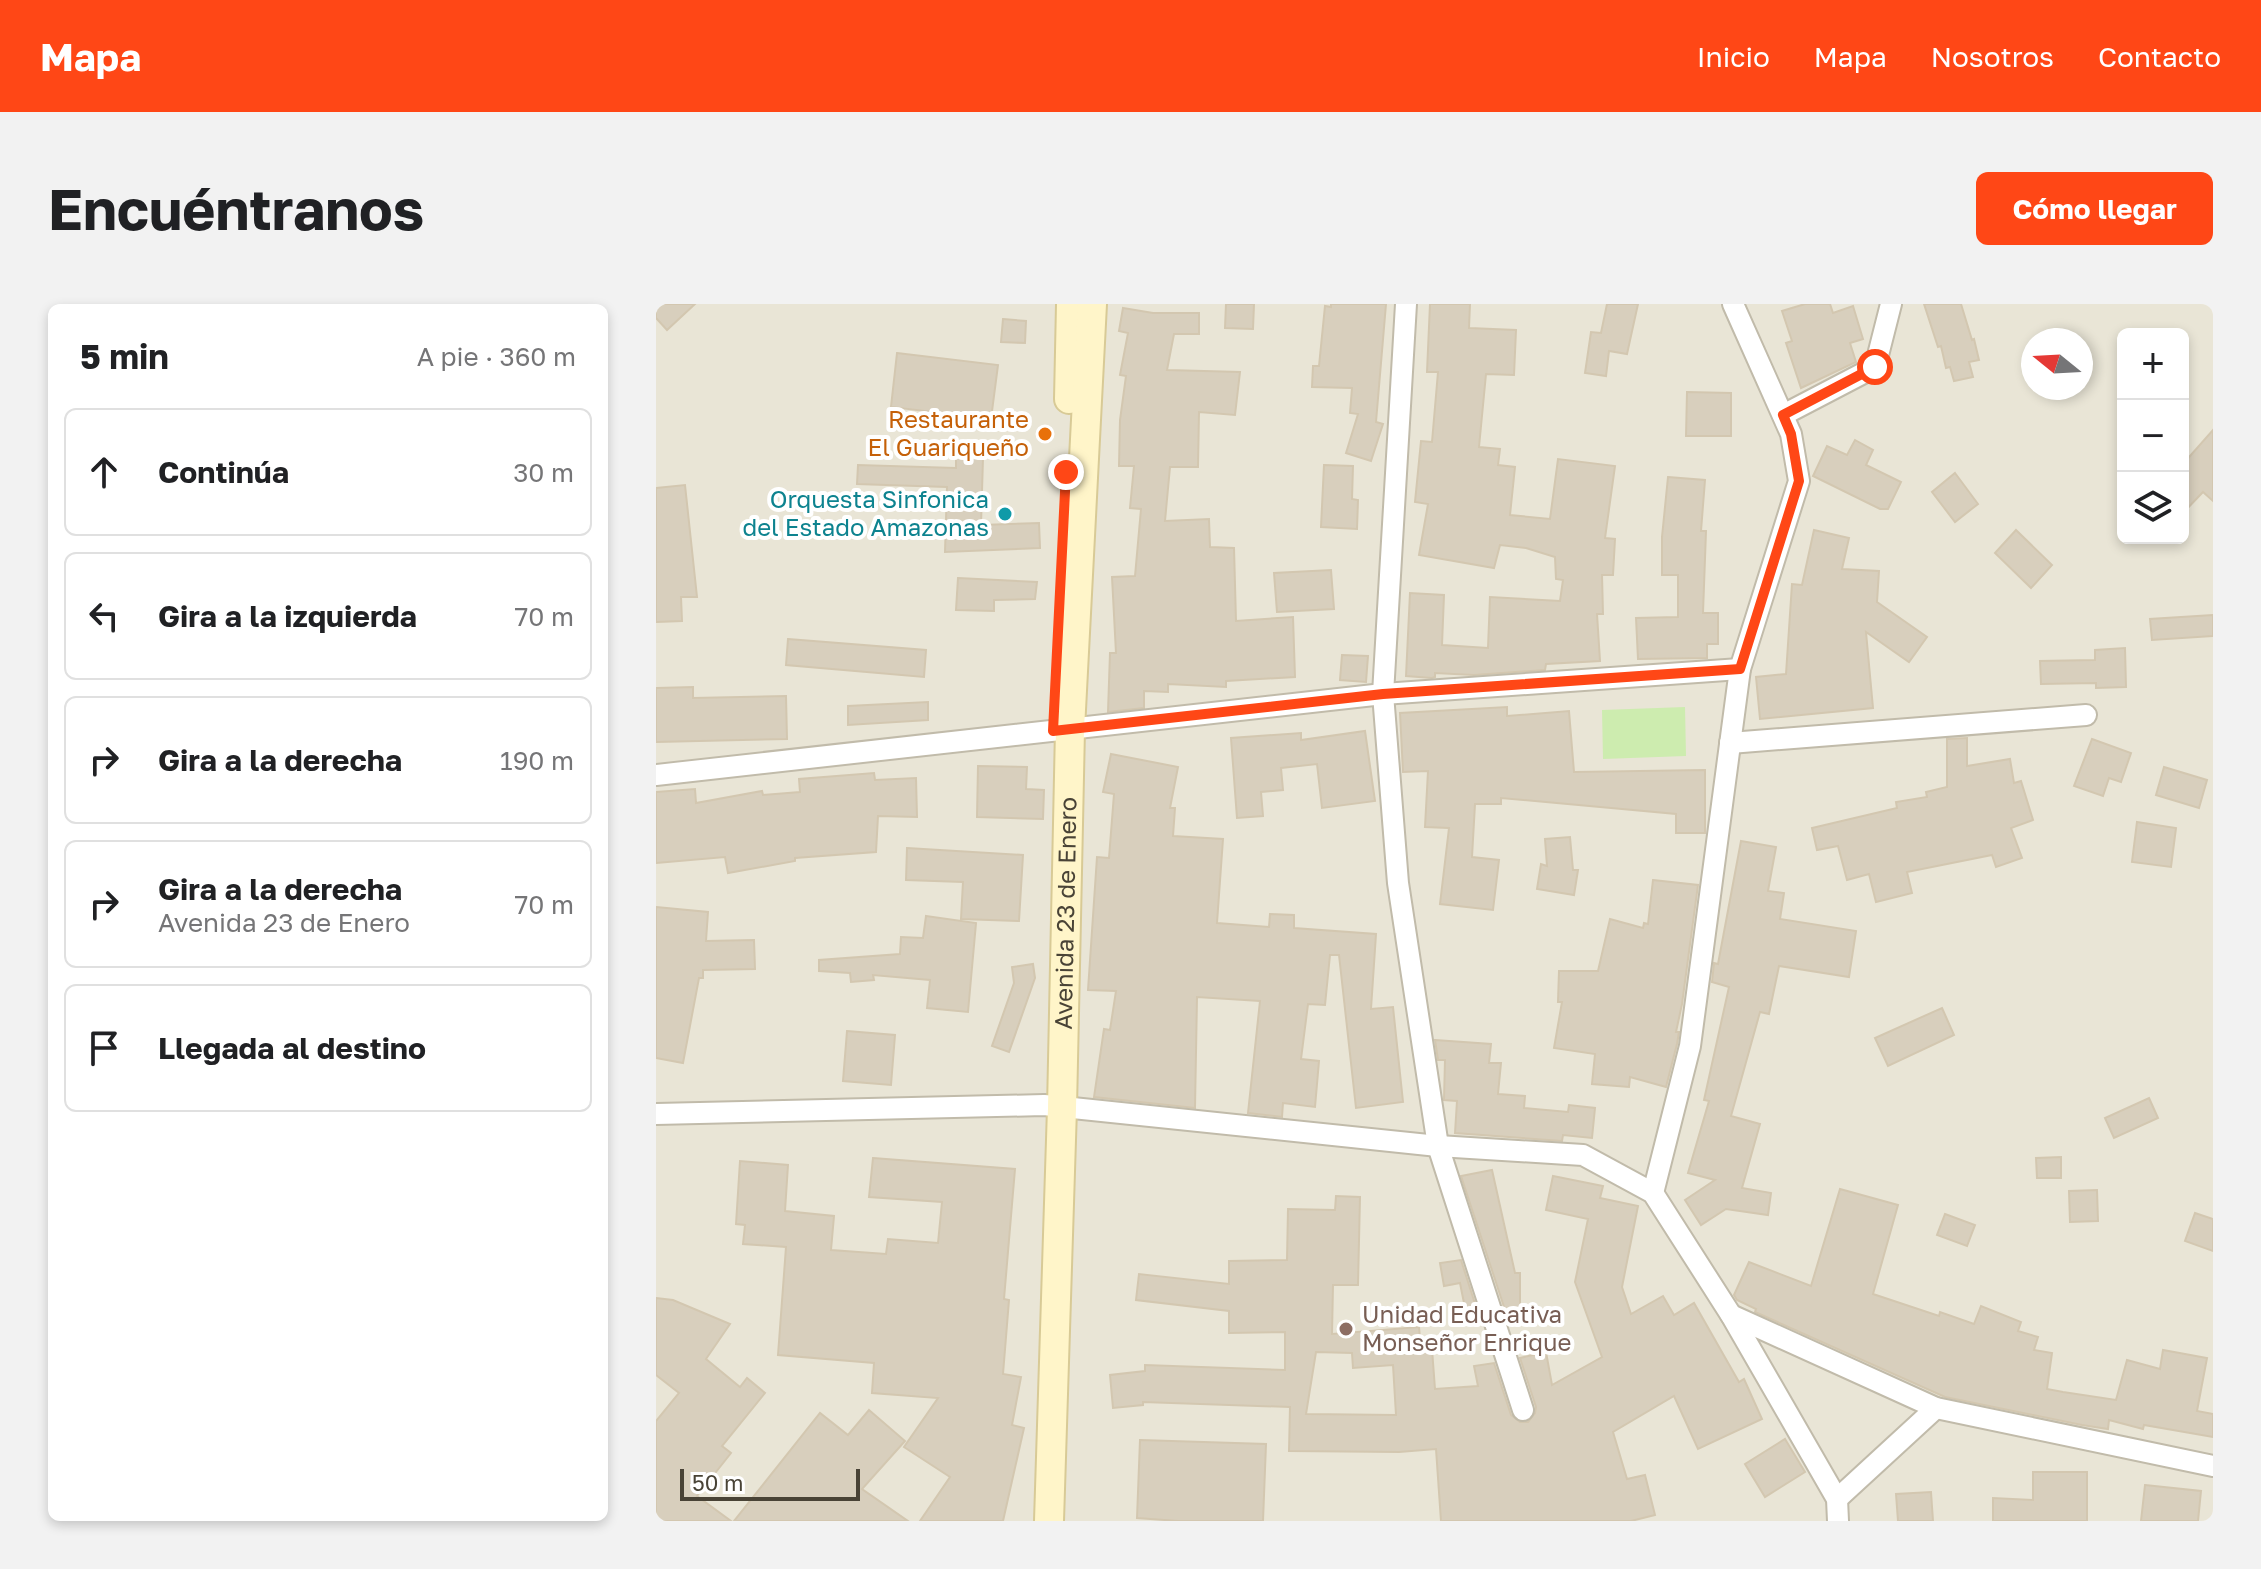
<!DOCTYPE html>
<html lang="es">
<meta charset="utf-8">
<style>
:root{--surface:#fff;--page:#f2f2f2;--text:#202124;--muted:#757577;--line:#e0e0e0;--accent:#ff4716}
body{margin:0;font-family:"Golos Text",sans-serif;background:var(--page);color:var(--text)}
.controls{position:absolute;right:24px;top:24px;display:grid;overflow:hidden;border-radius:12px;box-shadow:0 4px 12px #0003}
.controls button{width:72px;height:72px;display:grid;place-items:center;padding:0;border:0;border-bottom:2px solid var(--line);background:var(--surface);color:var(--text);font:40px sans-serif}
.compass{position:absolute;left:1365px;top:24px;width:72px;height:72px;border-radius:50%;background:var(--surface);box-shadow:0 4px 12px #0003;rotate:288deg}
.scale{position:absolute;left:24px;bottom:20px;width:180px;box-sizing:border-box;padding-left:8px;border:4px solid #494336;border-top:0;font-size:22px;line-height:28px;white-space:nowrap;color:#494336;-webkit-text-stroke:6px #fff;paint-order:stroke}
.stop{position:absolute;width:24px;height:24px;margin:-18px;border:6px solid #ff4716;border-radius:50%;background:#fff}
.stop.end{background:#ff4716;border-color:#fff;box-shadow:0 2px 8px #0008}
.list{margin:0;padding:0;list-style:none}
h2{display:flex;justify-content:space-between;align-items:center;height:104px;margin:0;padding:0 32px;font-size:34px}
h2 small{font-size:26px;font-weight:400;color:var(--muted)}
.list li{display:grid;grid-template-columns:52px 1fr auto;gap:24px;align-items:center;box-sizing:border-box;height:128px;margin:0 16px 16px;padding:0 16px;border:2px solid var(--line);border-radius:12px}
.list b{display:block;font-size:30px;white-space:nowrap}
.list p{margin:0;font-size:26px;white-space:nowrap;color:var(--muted)}
.list em{font-size:26px;font-style:normal;color:var(--muted)}
.icon{flex:none;width:44px;height:44px;fill:none;stroke:currentColor;stroke-width:2;stroke-linecap:round;stroke-linejoin:round}
.map{position:relative;flex:none;width:1557px;height:1217px;overflow:hidden;border-radius:12px}
header{display:flex;align-items:center;gap:48px;box-sizing:border-box;height:112px;padding:0 40px;background:var(--accent);color:#fff}
header strong{font-size:38px}
nav{display:flex;gap:44px;margin-inline-start:auto;font-size:28px}
.intro{display:flex;align-items:center;justify-content:space-between;box-sizing:border-box;height:192px;padding:0 48px}
h1{margin:0;font-size:56px}
.button{padding:20px 36px;border-radius:12px;background:var(--accent);color:#fff;font-size:28px;font-weight:700}
main{display:flex;gap:48px;padding:0 48px}
aside{flex:1;background:var(--surface);border-radius:12px;box-shadow:0 4px 12px #0003}
.map>svg:first-child{display:block}
.residential{fill:#e9e5d6;fill-rule:evenodd}
.green{fill:#cdecaf}
.building{fill:#d8cfbd;stroke:#d3c7b0;stroke-width:2;fill-rule:evenodd}
.lines{fill:none;stroke-linecap:round;stroke-linejoin:round}
.street-casing{stroke:#c1bbaa;stroke-width:24}
.secondary-casing{stroke:#d8ca96;stroke-width:32}
.street{stroke:#fff;stroke-width:20}
.secondary{stroke:#fff5c9;stroke-width:28}
.route{stroke:#ff4716;stroke-width:10}
.food-dot{fill:#e8710a;stroke:#fff;stroke-width:3}
.culture-dot{fill:#0f9aa8;stroke:#fff;stroke-width:3}
.education-dot{fill:#8d6e63;stroke:#fff;stroke-width:3}
.labels{text-anchor:middle;stroke-width:8;stroke-linejoin:round;paint-order:stroke}
.food-label{font-size:24px;fill:#c56008;stroke:#fff;text-anchor:end}
.culture-label{font-size:24px;fill:#0d838f;stroke:#fff;text-anchor:end}
.street-label{font-size:24px;fill:#494336;stroke:#fff}
.education-label{font-size:24px;fill:#785e54;stroke:#fff;text-anchor:start}
</style>
<header>
<strong>Mapa</strong>
<nav><a>Inicio</a><a>Mapa</a><a>Nosotros</a><a>Contacto</a></nav>
</header>
<div class="intro"><h1>Encuéntranos</h1><a class="button">Cómo llegar</a></div>
<main>
<aside>
<h2>5 min<small>A pie · 360 m</small></h2>
<ul class="list">
<li><svg class="icon" aria-label="ahead" viewBox="0 0 24 24"><path d="M12 20V5M6 11l6-6 6 6"/></svg><div><b>Continúa</b></div><em>30 m</em></li>
<li><svg class="icon" aria-label="left" viewBox="0 0 24 24"><path d="M17 20v-9H6M10 6l-5 5 5 5"/></svg><div><b>Gira a la izquierda</b></div><em>70 m</em></li>
<li><svg class="icon" aria-label="right" viewBox="0 0 24 24"><path d="M7 20v-9h11M14 6l5 5-5 5"/></svg><div><b>Gira a la derecha</b></div><em>190 m</em></li>
<li><svg class="icon" aria-label="right" viewBox="0 0 24 24"><path d="M7 20v-9h11M14 6l5 5-5 5"/></svg><div><b>Gira a la derecha</b><p>Avenida 23 de Enero</p></div><em>70 m</em></li>
<li><svg class="icon" aria-label="arrive" viewBox="0 0 24 24"><path d="M6 21V4h12l-3 4 3 4H6"/></svg><div><b>Llegada al destino</b></div></li>
</ul>
</aside>
<div class="map">
<svg width="1557" height="1217" viewBox="0 0 1557 1217">
<rect width="100%" height="100%" fill="#f5f2e9"/>
<path class="residential" d="M0,0H1557V1217H0ZM1467,30H1527V234H1467ZM1377,36H1425V84H1377Z"/>
<path class="green" d="M1029,403L1030,452L947,455L946,406Z"/>
<g class="building">
<path d="M0,0H39L11,26L0,14Z"/>
<path d="M570,0H598L597,25L569,24Z"/>
<path d="M675,0H730L720,118L727,120L715,157L690,149L702,110L694,109L696,84L656,83L657,62H663L669,2L675,3Z"/>
<path d="M774,0H814L813,24L860,26L858,71L830,70L823,143L844,145L842,161L859,163L854,211L894,215L902,155L959,162L949,234L959,235L957,271H946L947,310H941L944,357L890,360L889,366L818,371L779,369V373L776,374L750,372L754,289L788,291L786,341L832,344L834,293L904,297L907,276L900,275L899,253L870,244L844,241L838,264L763,251L772,200L759,198L765,137L776,138L782,68H771Z"/>
<path d="M951,0H982L971,50L953,47L950,72L929,69L935,28L945,29Z"/>
<path d="M1149,0H1174L1177,9L1197,2L1207,35L1194,39L1200,58L1145,84L1130,39L1136,37L1126,7Z"/>
<path d="M1268,0H1305L1316,36L1318,35L1323,56L1313,58L1317,73L1298,77L1294,63L1290,64L1285,42L1282,43Z"/>
<path d="M467,4L497,9H543V30H518L511,66L584,68L579,111L543,108L542,163H514L509,217L553,215L554,243L578,244L580,317L637,313L639,373L570,377V383L512,380V388L488,387V404L452,408L454,349H460L456,273L479,272L485,205L474,204L478,162H463L464,116L470,72L464,71L472,29L463,27Z"/>
<path d="M347,15L370,17L369,39L345,38Z"/>
<path d="M241,49L342,61L335,115L235,103Z"/>
<path d="M1031,88L1075,89V132H1030Z"/>
<path d="M1557,126V197L1547,188L1527,209V160Z"/>
<path d="M1199,136L1217,146L1210,161L1245,178L1232,205H1224L1157,172L1171,142L1191,151Z"/>
<path d="M300,153L327,154L325,221L383,219L384,244L289,248L291,183L201,180L202,161L300,164Z"/>
<path d="M668,161L697,162L696,195L702,196L701,225L665,223Z"/>
<path d="M1299,169L1322,200L1299,218L1276,188Z"/>
<path d="M1012,173L1049,176L1045,227H1050L1047,309H1062V340H1051V354L982,355L980,314L1022,313V271H1006V233Z"/>
<path d="M29,181L41,293H25L26,317L0,318V184Z"/>
<path d="M1158,226L1193,234L1186,265L1223,267L1221,298L1271,333L1253,358L1210,328L1217,404L1104,415L1100,373L1130,370L1136,280L1146,281Z"/>
<path d="M1360,226L1396,261L1375,284L1339,249Z"/>
<path d="M675,266L678,305L621,308L618,269Z"/>
<path d="M302,274L381,278L379,295L338,296V307L300,306Z"/>
<path d="M1557,311V332L1496,336L1494,315Z"/>
<path d="M132,335L270,346L268,373L130,361Z"/>
<path d="M1469,344L1470,383L1440,384V379L1385,380L1384,357L1439,356V346Z"/>
<path d="M686,351L712,352L710,378L684,376Z"/>
<path d="M37,383V394L130,392L131,435L0,438V384Z"/>
<path d="M272,398V416L192,421V402Z"/>
<path d="M851,403V412L913,407L918,468L1049,466V529H1020V510L845,494V500H819L816,553L843,556L837,606L784,600L793,524L769,523L772,467L747,468L744,409Z"/>
<path d="M709,427L719,497L666,504L661,460L625,464L627,486L605,488L607,512L581,514L575,434L645,429V436Z"/>
<path d="M1311,434V462L1354,455L1358,479L1365,477L1377,516L1355,524L1366,554L1340,563L1336,551L1251,568L1256,589L1220,598L1213,570L1191,576L1182,542L1161,546L1156,524L1241,504L1240,498L1271,493L1270,488L1291,483V435Z"/>
<path d="M1436,435L1475,449L1465,478L1453,474L1447,492L1418,482Z"/>
<path d="M455,450L522,463L514,504H519L517,532L567,535L561,619L613,623L614,610L638,611V624L720,630L715,705L737,703L747,798L700,804L683,651H674L669,701L652,700L645,755L663,757L659,803L627,799L626,813L592,809L604,697L541,693L539,804L438,793L448,725L454,726L460,687L432,686L441,553L453,554L458,490L447,488Z"/>
<path d="M322,462L371,463L370,485L388,486L387,515L321,513Z"/>
<path d="M1508,463L1551,476L1543,504L1500,491Z"/>
<path d="M218,469L219,476L260,474L261,513L222,512L220,548L139,554V557L72,569L69,553L0,559V488L39,485L40,499L106,487L107,491L144,488L143,475Z"/>
<path d="M1481,518L1520,524L1515,563L1476,558Z"/>
<path d="M914,533L917,566H922L918,591L881,585L885,560L891,562L889,535Z"/>
<path d="M1085,537L1120,543L1112,587L1128,589L1124,615L1200,627L1193,673L1123,662L1113,710L1104,708L1075,812L1104,820L1086,884L1115,889L1112,911L1070,905L1045,921L1029,896L1059,876L1032,869L1053,797L1048,796L1073,683L1056,678L1058,659L1062,660Z"/>
<path d="M251,544L367,551L363,617L305,615L307,578L250,576Z"/>
<path d="M997,576L1042,581L1026,700L1020,728H1023L1021,740L1010,783L974,773L973,783L936,780L939,750L898,744L906,698H902L903,667H942L954,615L987,624L988,619L992,620Z"/>
<path d="M0,603L52,608L50,637L98,636L99,665L47,666V674H43L27,759L0,754Z"/>
<path d="M270,612L320,619L312,708L271,704L274,676L217,671L218,676L195,678L194,669L163,667V656L244,650L245,633L267,634Z"/>
<path d="M377,660L379,674L353,748L336,742L358,679L356,663Z"/>
<path d="M1286,704L1298,731L1232,762L1219,734Z"/>
<path d="M191,727L239,731L235,781L187,777Z"/>
<path d="M779,736L835,740L833,759H845L842,790L869,792L868,804L912,808L913,801L939,804L936,834L907,831L906,837L799,829L801,797L788,796L789,756H782Z"/>
<path d="M1493,794L1502,814L1458,834L1449,814Z"/>
<path d="M1405,853V874H1381L1380,854Z"/>
<path d="M217,854L359,865L348,995L353,996L347,1070L365,1073L356,1121L368,1124L347,1217H264L294,1173L248,1143L282,1094L216,1089L218,1059L122,1051L130,943L87,940L89,921L80,920L84,857L132,861L129,907L178,912L175,946L230,950L232,935L282,939L286,898L213,893Z"/>
<path d="M836,866L859,969H864V1009H850L805,872Z"/>
<path d="M897,872L947,882L944,894L982,902L966,983L975,1010L1007,992L1018,1011L1038,999L1083,1078L1088,1075L1106,1115L1042,1145L1018,1092L957,1128L971,1175L989,1171L999,1211L975,1217H785L780,1145L743,1148L633,1147L634,1103L487,1098V1101L457,1104L454,1071L489,1067V1061L629,1066V1028L573,1029V1007L480,996L483,970L573,980V957L631,956L632,905L679,906L680,892L704,893L702,981H677L676,1030L763,1023L765,1045H776L779,1085L822,1082L818,1062L838,1059L855,1111L864,1118H872L879,1109L880,1103L864,1054L890,1048L896,1081L946,1053L919,978L932,915L890,906ZM660,1048L696,1049L697,1064L737,1061L740,1111L650,1110Z"/>
<path d="M1184,885L1242,901L1217,990L1283,1012L1284,1008L1318,1020L1325,1002L1365,1018L1362,1027L1382,1033L1378,1046L1396,1049L1391,1085L1407,1088L1460,1096L1471,1056L1504,1065L1507,1046L1551,1054L1541,1107L1557,1110V1133L1488,1121L1487,1125L1453,1116L1452,1125L1426,1121L1289,1093L1099,1008L1100,1005L1081,996L1078,991L1093,958L1155,982Z"/>
<path d="M1441,886L1442,917L1414,918L1413,887Z"/>
<path d="M1539,909L1557,915V947L1529,937Z"/>
<path d="M1289,910L1319,921L1311,942L1281,931Z"/>
<path d="M805,956L822,1009H810L804,979L788,982L784,959Z"/>
<path d="M0,994L17,996L74,1020L50,1055L84,1083L91,1074L109,1089L66,1142L75,1149L41,1192L75,1217H0V1117L23,1089L0,1071Z"/>
<path d="M213,1106L249,1137L206,1185L252,1217H78L164,1109L192,1131Z"/>
<path d="M1129,1135L1149,1168L1109,1193L1089,1160Z"/>
<path d="M484,1136L610,1140L607,1217H522L481,1214Z"/>
<path d="M1377,1168H1431V1217H1337V1194L1377,1196Z"/>
<path d="M1489,1181L1545,1187L1542,1217H1485Z"/>
<path d="M1275,1188L1277,1217H1242L1240,1190Z"/>
</g>
<g class="lines">
<defs>
<g id="street">
<path d="M750,0L727,390L742,579L782,842L867,1106"/>
<path d="M1127,111L1219,63L1235,0"/>
<path d="M1074,439L1430,411"/>
<path d="M0,471L727,390L1084,365"/>
<path d="M0,810L388,801L782,842L927,851L997,889L1075,1011L1181,1195L1182,1217"/>
<path d="M997,889L1034,742L1084,365L1143,177L1135,130L1077,0"/>
<path d="M1075,1011L1280,1104L1557,1162"/>
<path d="M1181,1195L1280,1104"/>
</g>
<g id="secondary">
<path d="M413,95L415,0"/>
<path id="s1" d="M393,1217L406,804L414,425L436,0"/>
</g>
</defs>
<use href="#street" class="street-casing"/>
<use href="#secondary" class="secondary-casing"/>
<use href="#street" class="street"/>
<use href="#secondary" class="secondary"/>
</g>
<g class="lines">
<path class="route" d="M410,168L397,427L727,390L1084,365L1143,177L1135,130L1127,111L1219,63"/>
</g>
<circle class="food-dot" cx="389" cy="130" r="8"/>
<circle class="culture-dot" cx="349" cy="210" r="8"/>
<circle class="education-dot" cx="690" cy="1025" r="8"/>
<g class="labels">
<g class="food-label">
<text x="373" y="124">Restaurante<tspan x="373" dy="28">El Guariqueño</tspan></text>
</g>
<g class="culture-label">
<text x="333" y="204">Orquesta Sinfonica<tspan x="333" dy="28">del Estado Amazonas</tspan></text>
</g>
<g class="street-label">
<text dy="8" stroke="none"><textPath href="#s1" startOffset="608">Avenida 23 de Enero</textPath></text>
</g>
<g class="education-label">
<text x="706" y="1019">Unidad Educativa<tspan x="706" dy="28">Monseñor Enrique</tspan></text>
</g>
</g>
</svg>
<div class="controls">
<button>+</button>
<button>−</button>
<button><svg class="icon" aria-label="layers" viewBox="0 0 24 24"><path d="M12 4l9 5-9 5-9-5zM3 14l9 5 9-5"/></svg></button>
</div>
<svg class="compass" viewBox="-18 -18 36 36"><path d="M0-13l5 13h-10z" fill="#e53935"/><path d="M0 13l5-13h-10z" fill="#757577"/></svg>
<div class="scale">50 m</div>
<div class="stop" style="left:1219px;top:63px"></div>
<div class="stop end" style="left:410px;top:168px"></div>
</div>
</main>
